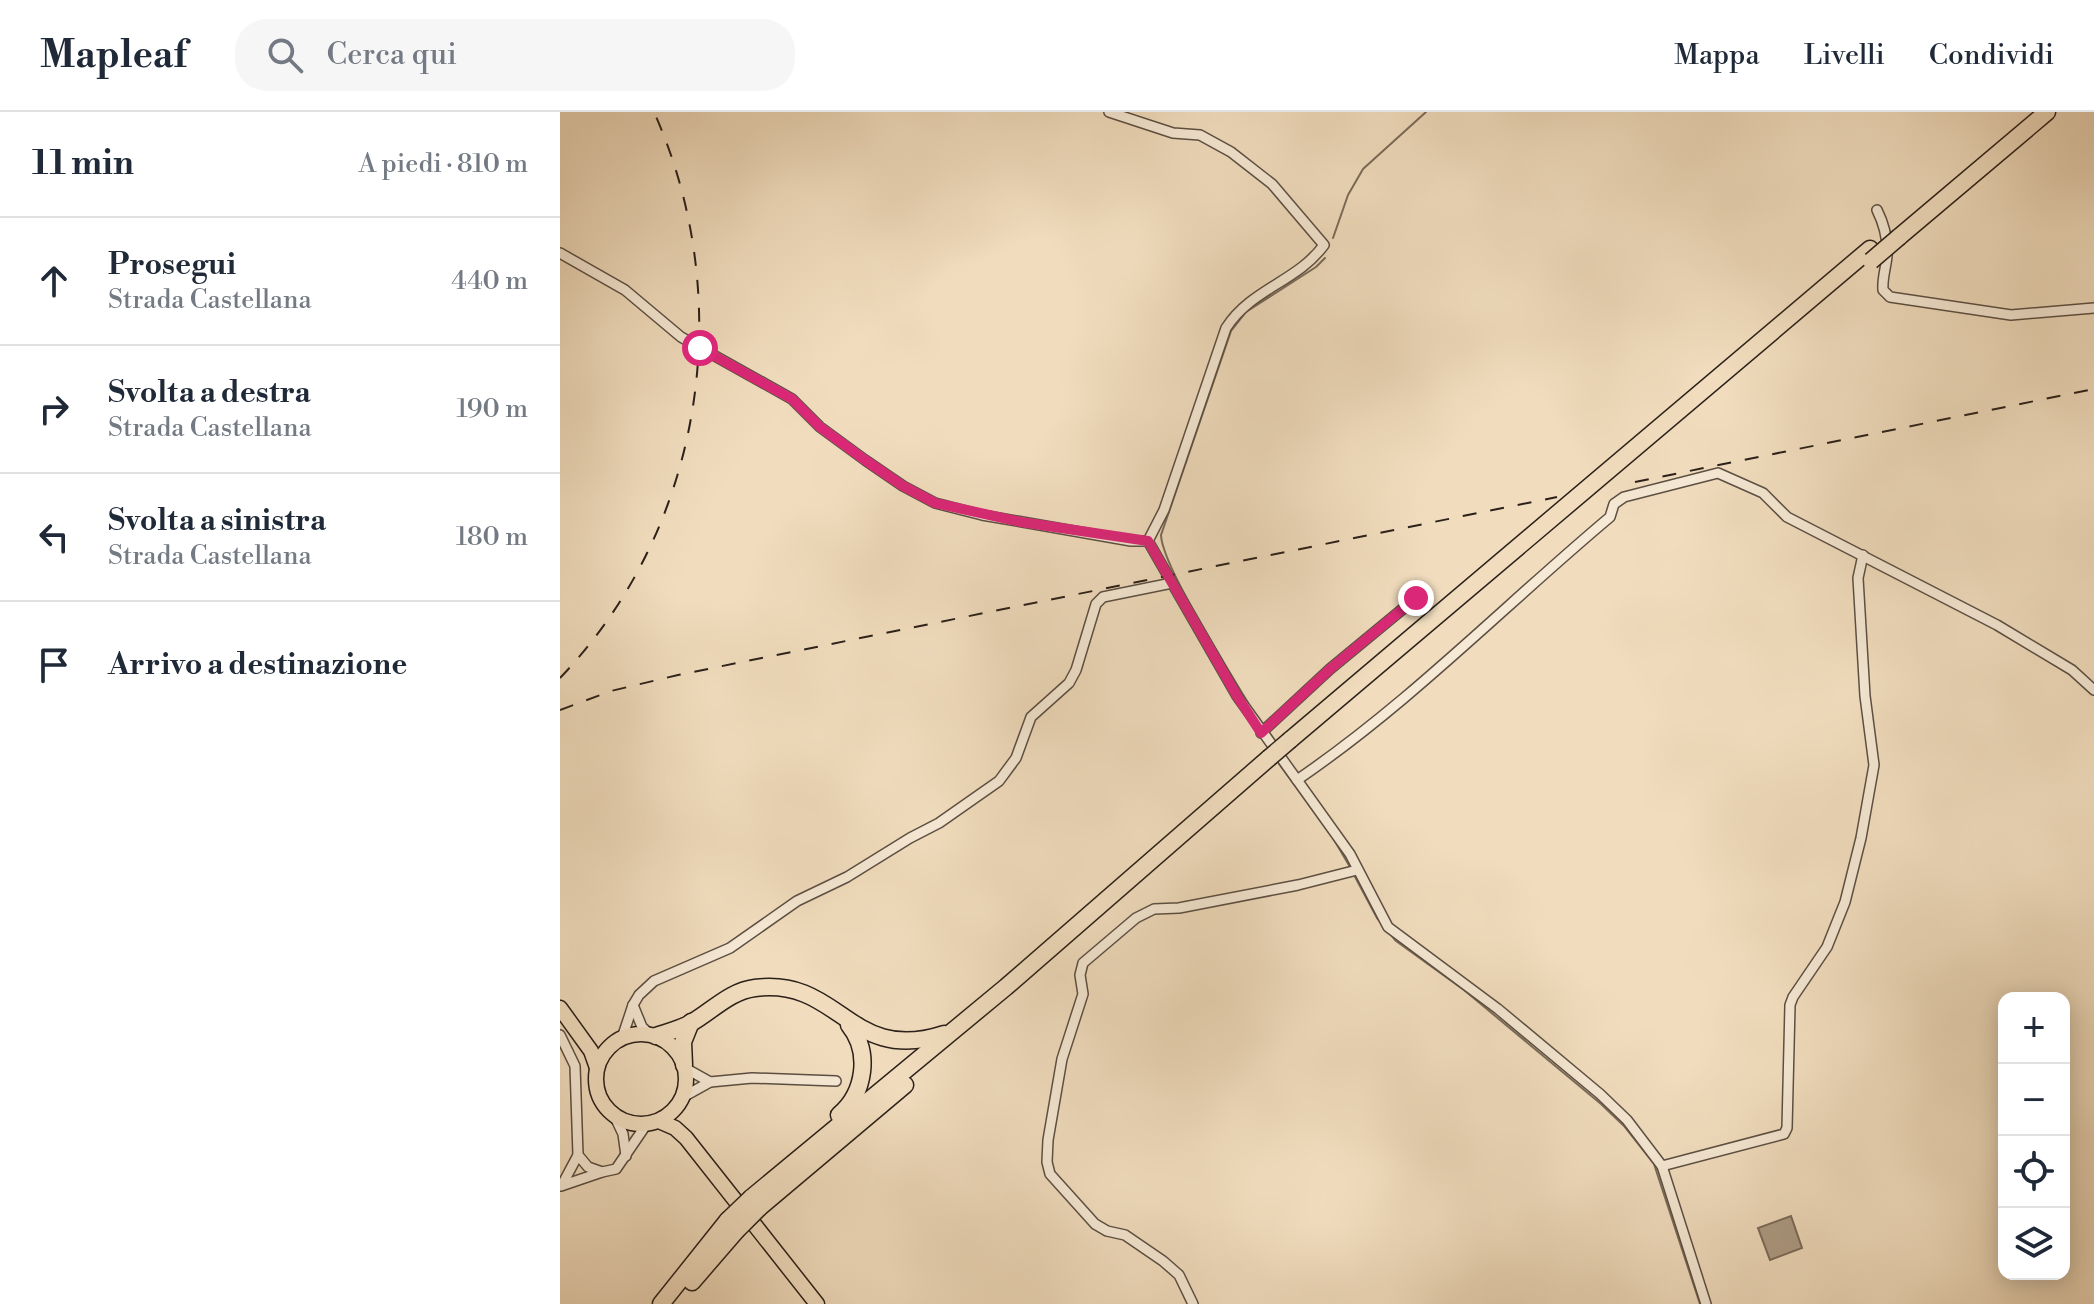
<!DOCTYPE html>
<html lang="it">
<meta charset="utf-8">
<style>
:root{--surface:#fff;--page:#f6f6f7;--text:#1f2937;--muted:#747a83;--line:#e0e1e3}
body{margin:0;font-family:"Libre Bodoni",serif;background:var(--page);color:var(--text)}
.controls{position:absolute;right:24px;bottom:24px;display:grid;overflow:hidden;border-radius:16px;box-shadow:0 4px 20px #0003}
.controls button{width:72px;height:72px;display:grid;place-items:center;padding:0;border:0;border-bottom:2px solid var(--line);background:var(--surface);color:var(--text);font:40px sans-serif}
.stop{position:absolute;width:24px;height:24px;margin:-18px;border:6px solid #db2777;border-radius:50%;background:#fff}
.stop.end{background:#db2777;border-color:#fff;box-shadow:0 2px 8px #0008}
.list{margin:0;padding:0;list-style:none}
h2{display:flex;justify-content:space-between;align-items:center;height:104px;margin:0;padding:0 32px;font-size:34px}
h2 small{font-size:26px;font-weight:400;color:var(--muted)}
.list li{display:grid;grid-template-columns:52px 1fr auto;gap:24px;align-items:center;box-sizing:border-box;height:128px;padding:0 32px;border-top:2px solid var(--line)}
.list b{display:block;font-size:30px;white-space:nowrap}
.list p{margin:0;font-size:26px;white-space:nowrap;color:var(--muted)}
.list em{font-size:26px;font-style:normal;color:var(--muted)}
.icon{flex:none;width:44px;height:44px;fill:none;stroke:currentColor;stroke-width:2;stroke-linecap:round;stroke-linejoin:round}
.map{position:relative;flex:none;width:1534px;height:1192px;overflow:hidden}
header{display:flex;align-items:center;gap:48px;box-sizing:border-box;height:112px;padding:0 40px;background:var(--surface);border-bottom:2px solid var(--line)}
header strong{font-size:38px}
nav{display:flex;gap:44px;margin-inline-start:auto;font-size:28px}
.search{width:560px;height:72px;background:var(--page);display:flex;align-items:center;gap:20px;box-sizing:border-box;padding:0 28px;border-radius:32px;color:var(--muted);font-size:30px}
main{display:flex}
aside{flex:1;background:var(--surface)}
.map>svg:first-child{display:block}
.water{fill:#ae9d86;stroke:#7a6b5b;stroke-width:2}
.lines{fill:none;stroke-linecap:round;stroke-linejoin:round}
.stream{stroke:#7a6b5b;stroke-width:2}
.street-casing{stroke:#5c4f43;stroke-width:12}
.primary-casing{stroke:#2b201a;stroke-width:17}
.highway-casing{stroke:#2b201a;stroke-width:19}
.street{stroke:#f6e9d5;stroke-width:9}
.primary{stroke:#f1ddbe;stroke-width:14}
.highway{stroke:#f1ddbe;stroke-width:16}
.rail{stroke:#2b201a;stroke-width:2;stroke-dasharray:14 14;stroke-linecap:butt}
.highway-bridge-casing{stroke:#2b201a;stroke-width:19;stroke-linecap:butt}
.highway-bridge{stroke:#f1ddbe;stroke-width:16}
.route{stroke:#db2777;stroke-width:10}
</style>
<header>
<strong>Mapleaf</strong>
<div class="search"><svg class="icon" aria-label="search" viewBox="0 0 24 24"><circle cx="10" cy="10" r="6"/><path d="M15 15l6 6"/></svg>Cerca qui</div>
<nav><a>Mappa</a><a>Livelli</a><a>Condividi</a></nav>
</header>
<main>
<aside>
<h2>11 min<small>A piedi · 810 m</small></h2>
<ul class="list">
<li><svg class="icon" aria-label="ahead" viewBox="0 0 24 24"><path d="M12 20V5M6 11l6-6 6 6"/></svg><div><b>Prosegui</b><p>Strada Castellana</p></div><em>440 m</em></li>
<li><svg class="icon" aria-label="right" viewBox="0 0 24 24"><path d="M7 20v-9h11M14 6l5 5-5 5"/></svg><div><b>Svolta a destra</b><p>Strada Castellana</p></div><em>190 m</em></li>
<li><svg class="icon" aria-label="left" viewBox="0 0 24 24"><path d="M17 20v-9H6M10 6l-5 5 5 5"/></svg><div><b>Svolta a sinistra</b><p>Strada Castellana</p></div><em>180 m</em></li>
<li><svg class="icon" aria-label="arrive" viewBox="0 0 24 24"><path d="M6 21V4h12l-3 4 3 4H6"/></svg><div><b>Arrivo a destinazione</b></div></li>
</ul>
</aside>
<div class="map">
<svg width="1534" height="1192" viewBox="0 0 1534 1192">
<rect width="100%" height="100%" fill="#f1ddbe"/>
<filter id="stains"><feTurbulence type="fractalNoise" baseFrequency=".0025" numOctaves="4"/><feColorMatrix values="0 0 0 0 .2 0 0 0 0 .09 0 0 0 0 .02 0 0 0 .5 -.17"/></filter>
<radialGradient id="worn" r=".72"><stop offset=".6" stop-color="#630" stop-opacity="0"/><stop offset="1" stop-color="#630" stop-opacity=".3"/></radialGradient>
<path class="water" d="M1231,1104L1242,1136L1210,1148L1198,1116Z"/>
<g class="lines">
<g class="stream">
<path d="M773,126L788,83L803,57L866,0"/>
<path d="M688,591C669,558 602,454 601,423L671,219L686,200L756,155L765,146"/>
<path d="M717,649L773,726L790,755"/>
<path d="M793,761L817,806L836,829L904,878L1041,992L1064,1014L1094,1052L1140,1192"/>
</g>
<defs>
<g id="street">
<path d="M549,0L613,21L640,23L671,40L712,72L764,133C737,170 692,176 666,216L604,398L588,429"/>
<path d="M1317,98C1324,112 1328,128 1327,144C1326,156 1322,166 1323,178L1330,185L1451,203L1534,196"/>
<path d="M0,141L65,178L121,225L232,287L260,315L305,348L343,374L375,391L422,403L571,429H588L677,584L790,742L828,815L938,897L1040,982L1067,1008L1102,1054L1146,1192"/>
<path d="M701,621L770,557L856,486"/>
<path d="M737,668C850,591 946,492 1050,405L1054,392L1064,385L1158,361L1203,381L1227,405L1437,513L1512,558L1534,578"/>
<path d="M73,893L82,915L91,923"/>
<path d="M0,923L15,954L18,1043L28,1055L42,1060L56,1057L86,1013"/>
<path d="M62,926L73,893L79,883L94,869L170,836L237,789L287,765L350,726L379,711L439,669L456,646L471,605L509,571L516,558L536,492L543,485L612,471"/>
<path d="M125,956L150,970"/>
<path d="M123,985L150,970L192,966L276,969"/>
<path d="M55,1005L63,1022L66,1044"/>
<path d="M1102,1054L1224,1022L1227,1016L1230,893L1233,885L1267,835L1285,790L1301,726L1314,653L1305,584L1298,466L1303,443"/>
<path d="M2,1073L18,1043"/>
<path d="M1,1074L42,1060"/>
<path d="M633,1192L619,1163L603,1149L565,1123L547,1119L535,1112L490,1062L487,1050L488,1028L502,947L523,882L520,863L523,851L576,806L594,797L619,796L738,773L797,758"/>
</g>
<g id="primary">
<path d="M0,896L31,939L37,956"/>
<circle cx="81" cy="967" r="45"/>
<path d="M99,1009L115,1016L126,1026L257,1192"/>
</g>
<g id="highway">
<path d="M1339,125L1487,0"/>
<path d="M730,628L1310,137"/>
<path d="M96,924C108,920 120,917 131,911C152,899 170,879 195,876C281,865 289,953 384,922"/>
<path d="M124,953L123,930L131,910"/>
<path d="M279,1003C305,981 311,940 289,913"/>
<path d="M191,1086L446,875L709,646"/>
<path d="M199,1096L345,973"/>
<path d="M132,1170L176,1119"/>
<path d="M101,1192L168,1108"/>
</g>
</defs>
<use href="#street" class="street-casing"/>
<use href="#primary" class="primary-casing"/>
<use href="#highway" class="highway-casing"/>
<use href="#street" class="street"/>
<use href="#primary" class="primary"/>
<use href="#highway" class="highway"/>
<g class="rail">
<path d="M1075,370L1534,277"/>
<path d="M0,566C144,416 178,188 94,0"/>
<path d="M0,598L51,579L118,563L997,385"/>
</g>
<defs>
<g id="highway-bridge">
<path d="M1311,149L1339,125"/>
<path d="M709,646L730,628"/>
<path d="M168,1108L191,1086"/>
<path d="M176,1119L199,1096"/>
</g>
</defs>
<use href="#highway-bridge" class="highway-bridge-casing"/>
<use href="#highway-bridge" class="highway-bridge"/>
</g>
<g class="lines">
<path class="route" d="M140,236L232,287L260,315L305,348L343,374L375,391L461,410L588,429L677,584L701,621L770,557L856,486"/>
</g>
<rect width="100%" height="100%" filter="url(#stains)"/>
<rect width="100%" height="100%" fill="url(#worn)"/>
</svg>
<div class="controls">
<button>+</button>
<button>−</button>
<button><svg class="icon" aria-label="locate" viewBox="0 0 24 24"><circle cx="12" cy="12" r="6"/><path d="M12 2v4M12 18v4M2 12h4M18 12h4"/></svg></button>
<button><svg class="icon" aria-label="layers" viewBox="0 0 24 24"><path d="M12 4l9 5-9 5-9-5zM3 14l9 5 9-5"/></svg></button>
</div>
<div class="stop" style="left:140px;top:236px"></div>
<div class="stop end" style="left:856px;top:486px"></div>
</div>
</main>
